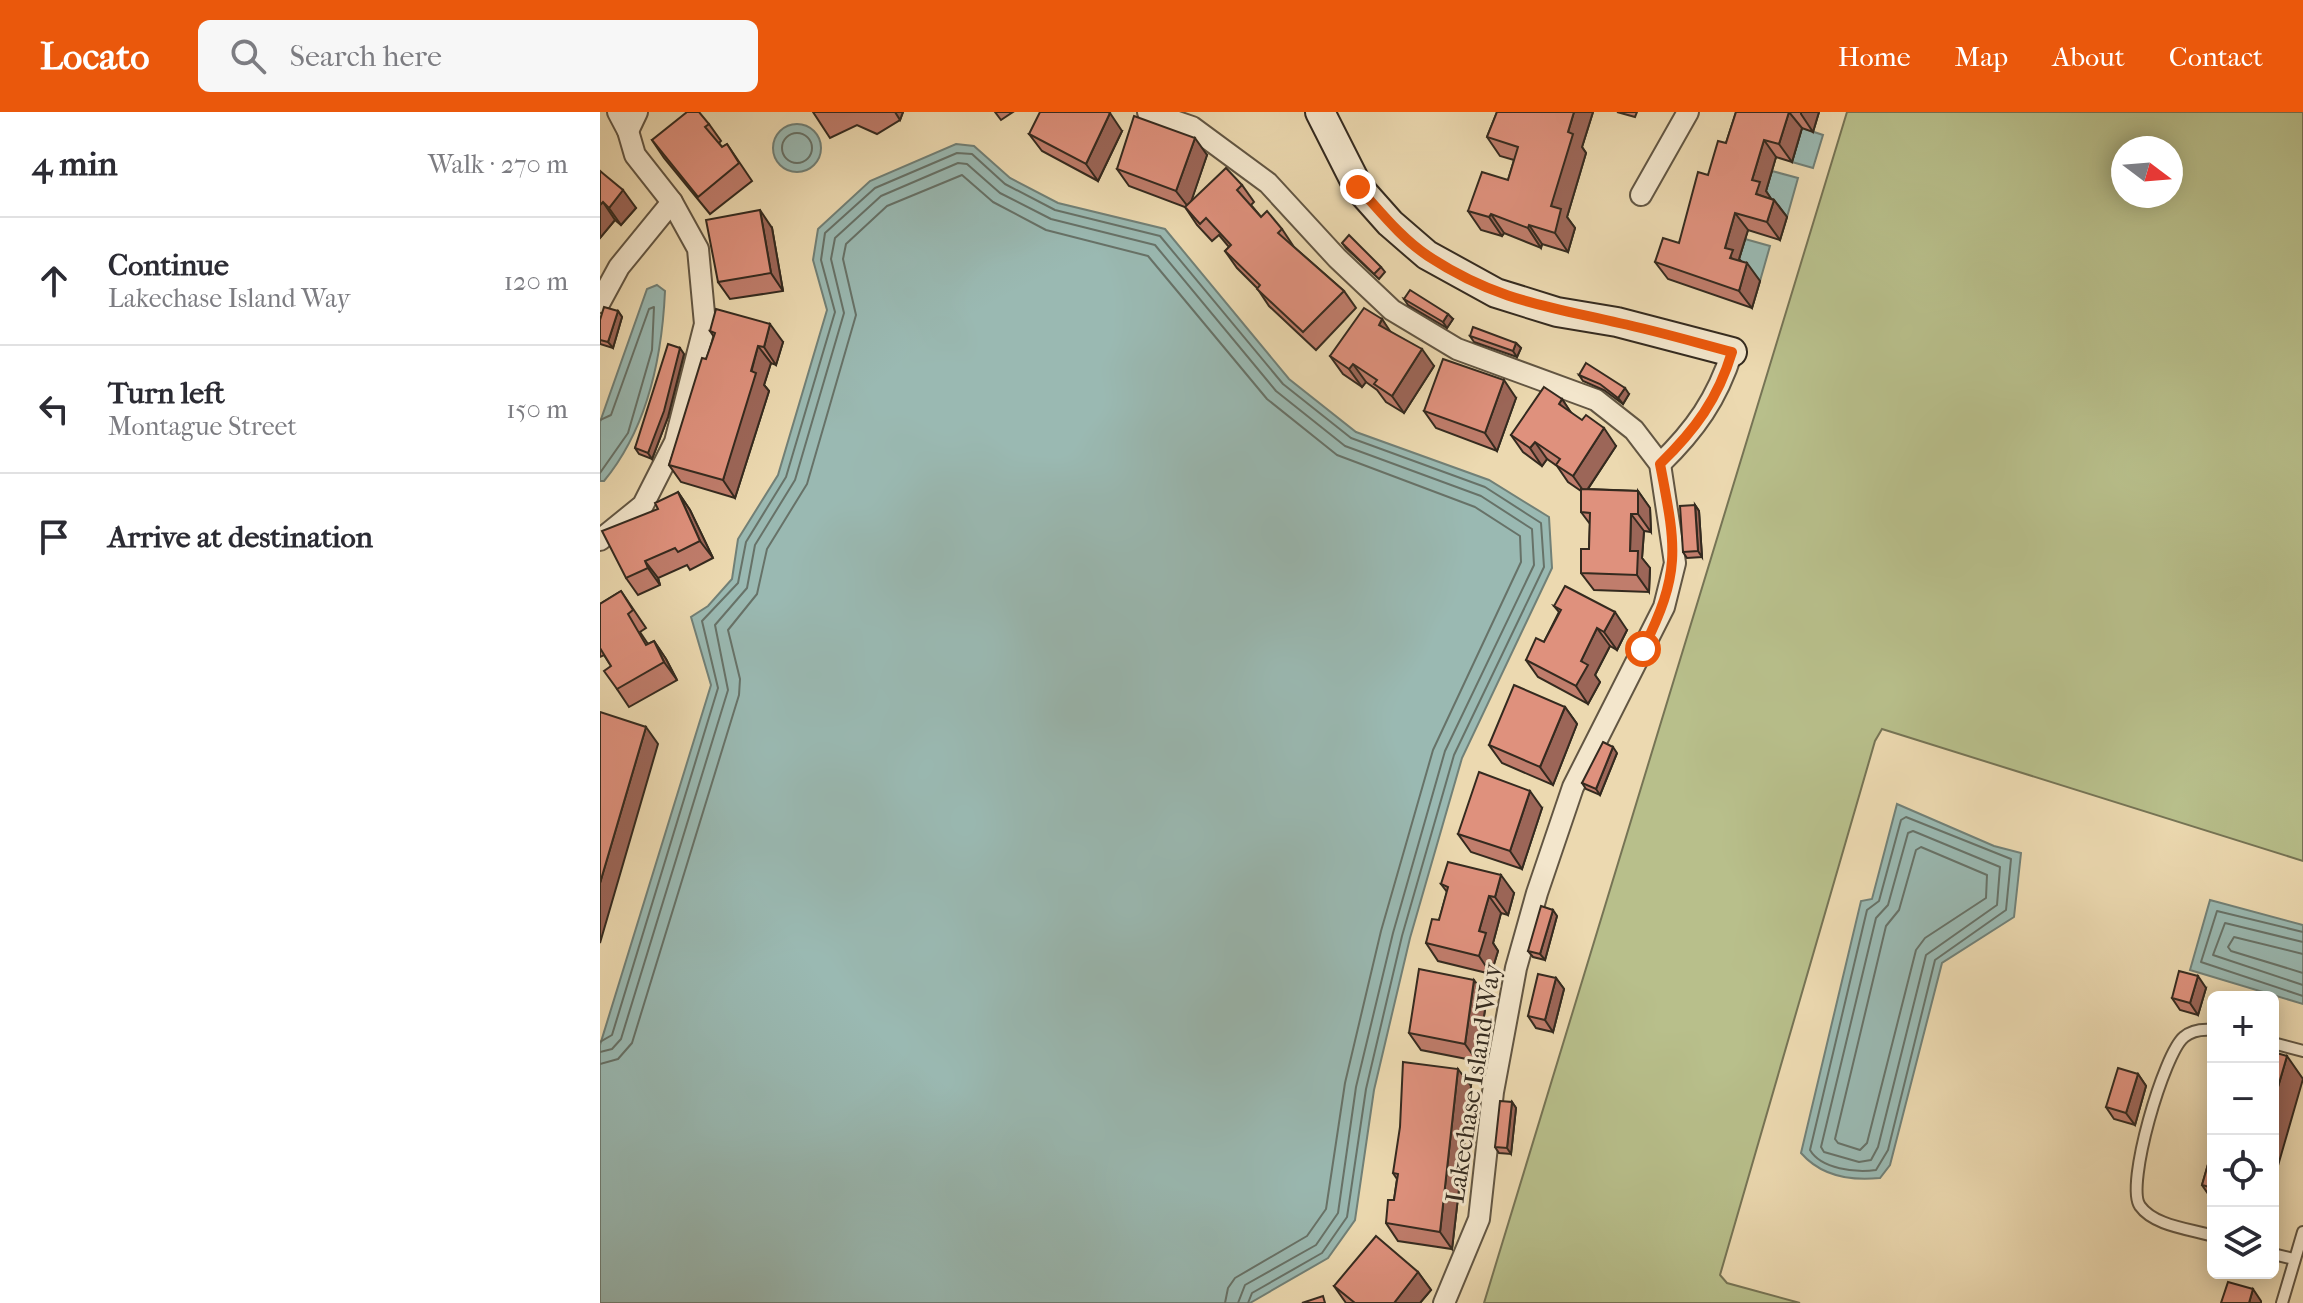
<!DOCTYPE html>
<meta charset="utf-8">
<style>
:root{--surface:#fff;--page:#f7f7f7;--text:#2b2b33;--muted:#7c7c81;--line:#e1e1e2;--accent:#ea580c}
body{margin:0;font-family:"IM FELL French Canon",serif;background:var(--page);color:var(--text)}
.controls{position:absolute;right:24px;bottom:24px;display:grid;overflow:hidden;border-radius:12px;box-shadow:0 4px 20px #0003}
.controls button{width:72px;height:72px;display:grid;place-items:center;padding:0;border:0;border-bottom:2px solid var(--line);background:var(--surface);color:var(--text);font:40px sans-serif}
.compass{position:absolute;left:1511px;top:24px;width:72px;height:72px;border-radius:50%;background:var(--surface);box-shadow:0 4px 20px #0003;rotate:106deg}
.stop{position:absolute;width:24px;height:24px;margin:-18px;border:6px solid #ea580c;border-radius:50%;background:#fff}
.stop.end{background:#ea580c;border-color:#fff;box-shadow:0 2px 8px #0008}
.list{margin:0;padding:0;list-style:none}
h2{display:flex;justify-content:space-between;align-items:center;height:104px;margin:0;padding:0 32px;font-size:34px}
h2 small{font-size:26px;font-weight:400;color:var(--muted)}
.list li{display:grid;grid-template-columns:52px 1fr auto;gap:24px;align-items:center;box-sizing:border-box;height:128px;padding:0 32px;border-top:2px solid var(--line)}
.list b{display:block;font-size:30px;white-space:nowrap}
.list p{margin:0;font-size:26px;white-space:nowrap;color:var(--muted)}
.list em{font-size:26px;font-style:normal;color:var(--muted)}
.icon{flex:none;width:44px;height:44px;fill:none;stroke:currentColor;stroke-width:2;stroke-linecap:round;stroke-linejoin:round}
.map{position:relative;flex:none;width:1703px;height:1191px;overflow:hidden}
header{display:flex;align-items:center;gap:48px;box-sizing:border-box;height:112px;padding:0 40px;background:var(--accent);color:#fff}
header strong{font-size:38px}
nav{display:flex;gap:44px;margin-inline-start:auto;font-size:28px}
.search{width:560px;height:72px;background:var(--page);display:flex;align-items:center;gap:20px;box-sizing:border-box;padding:0 28px;border-radius:12px;color:var(--muted);font-size:30px}
main{display:flex}
aside{flex:1;background:var(--surface)}
.map>svg:first-child{display:block}
.green{fill:#b8bf8b;stroke:#767455;stroke-width:2;fill-rule:evenodd}
.water{fill:#9ab9b2;stroke:#718077;stroke-width:2}
.lines{fill:none;stroke-linecap:round;stroke-linejoin:round}
.shore{stroke:#677268;stroke-width:2}
.lane-casing{stroke:#625643;stroke-width:14}
.street-casing{stroke:#625643;stroke-width:24}
.secondary-casing{stroke:#342a1f;stroke-width:32}
.lane{stroke:#f3e6cc;stroke-width:10}
.street{stroke:#f3e6cc;stroke-width:20}
.secondary{stroke:#f3e6cc;stroke-width:28}
.wall{fill:#c07d6c;stroke:#342a1f;stroke-width:2}
.shaded-wall{fill:#9c6658;stroke:#342a1f;stroke-width:2}
.building{fill:#df917d;stroke:#342a1f;stroke-width:2}
.route{stroke:#ea580c;stroke-width:10}
.labels{text-anchor:middle;stroke-width:6;stroke-linejoin:round;paint-order:stroke}
.street-label{font-size:26px;fill:#342a1f;stroke:#f3e6cc}
</style>
<header>
<strong>Locato</strong>
<div class="search"><svg class="icon" aria-label="search" viewBox="0 0 24 24"><circle cx="10" cy="10" r="6"/><path d="M15 15l6 6"/></svg>Search here</div>
<nav><a>Home</a><a>Map</a><a>About</a><a>Contact</a></nav>
</header>
<main>
<aside>
<h2>4 min<small>Walk · 270 m</small></h2>
<ul class="list">
<li><svg class="icon" aria-label="ahead" viewBox="0 0 24 24"><path d="M12 20V5M6 11l6-6 6 6"/></svg><div><b>Continue</b><p>Lakechase Island Way</p></div><em>120 m</em></li>
<li><svg class="icon" aria-label="left" viewBox="0 0 24 24"><path d="M17 20v-9H6M10 6l-5 5 5 5"/></svg><div><b>Turn left</b><p>Montague Street</p></div><em>150 m</em></li>
<li><svg class="icon" aria-label="arrive" viewBox="0 0 24 24"><path d="M6 21V4h12l-3 4 3 4H6"/></svg><div><b>Arrive at destination</b></div></li>
</ul>
</aside>
<div class="map">
<svg width="1703" height="1191" viewBox="0 0 1703 1191">
<rect width="100%" height="100%" fill="#ecd9b0"/>
<filter id="stains"><feTurbulence type="fractalNoise" baseFrequency=".0025" numOctaves="4"/><feColorMatrix values="0 0 0 0 .2 0 0 0 0 .09 0 0 0 0 .02 0 0 0 .5 -.17"/></filter>
<radialGradient id="worn" r=".72"><stop offset=".6" stop-color="#630" stop-opacity="0"/><stop offset="1" stop-color="#630" stop-opacity=".3"/></radialGradient>
<path class="green" d="M1247,0H1703V749L1282,617L1275,629L1120,1163L1127,1171L1200,1191H884ZM1571,36V84H1523V36Z"/>
<g class="water">
<circle cx="197" cy="36" r="24"/>
<path d="M1202,16L1223,23L1213,56L1192,50Z"/>
<path d="M356,32L374,34L410,66L458,91L565,117L689,267L756,320L889,368L949,405L952,456L862,646L810,826L774,978L755,1108L728,1146L650,1191H0V933L111,573L91,505L108,494L132,467L138,427L178,363L227,198L213,148L218,117L270,69Z"/>
<path d="M1172,59L1198,66L1187,105L1168,100L1164,85Z"/>
<path d="M1145,127L1170,134L1160,169L1143,164L1137,154Z"/>
<path d="M57,173L65,179C62,246 47,317 4,369H0V310L47,177Z"/>
<path d="M1297,692L1394,734L1421,741L1414,805L1342,851L1290,1053L1280,1066C1251,1069 1221,1064 1201,1041L1261,789L1272,787Z"/>
<path d="M1610,788L1703,813V892L1590,858Z"/>
</g>
<g class="lines">
<g class="shore">
<circle cx="197" cy="36" r="15"/>
<path d="M0,308L11,303L49,197L54,195L52,238L28,321L0,361"/>
<path d="M1306,705L1411,747L1406,798L1335,848L1288,1038L1276,1058C1256,1061 1221,1057 1210,1038L1267,798L1279,789L1301,708Z"/>
<path d="M1313,719L1400,755L1397,793L1326,843L1278,1035L1271,1048L1259,1050L1224,1040L1221,1035L1276,806L1288,793L1308,721Z"/>
<path d="M1321,735L1387,763L1386,786L1325,826L1316,838L1267,1031L1260,1038L1238,1031L1235,1027L1286,814L1299,798L1316,738Z"/>
<path d="M1703,820L1617,799L1601,850L1703,884"/>
<path d="M1703,830L1625,811L1613,843L1703,873"/>
<path d="M1703,842L1634,825L1628,835L1631,839L1703,861"/>
<path d="M0,930L12,923L118,576L102,509L138,471L146,430L186,365L235,200L221,148L225,121L275,76L357,41L372,42L405,72L455,98L560,124L683,272L751,326L885,375L941,411L944,455L854,643L802,824L766,977L747,1105L722,1141L652,1181L648,1191"/>
<path d="M0,940L12,937L21,927L128,578L115,513L147,476L155,433L195,368L244,201L231,147L235,126L281,84L358,51L367,52L400,81L451,107L555,133L676,279L745,334L881,384L932,417L934,453L845,639L793,821L756,975L738,1101L716,1133L645,1173L638,1191"/>
<path d="M0,952L18,947L32,931L139,583L140,567L128,518L157,482L167,437L207,372L256,203L243,147L246,132L287,94L362,63L393,90L446,118L548,144L667,287L737,343L875,395L920,424L921,450L833,638L781,819L745,971L726,1097L707,1124L635,1166L628,1176L625,1191"/>
</g>
<defs>
<g id="lane">
<path d="M1613,918C1603,917 1592,918 1584,925C1564,941 1525,1074 1540,1094C1554,1114 1591,1117 1613,1124"/>
<path d="M1673,931L1703,939"/>
<path d="M1673,1142L1694,1147"/>
<path d="M1682,1191L1703,1120"/>
</g>
<g id="street">
<path d="M548,0L592,15L668,71L737,146L792,198L857,237L996,288L1034,318L1060,352L1075,451L1064,495L973,675L937,781L916,856L893,980L879,1107L844,1191"/>
<path d="M28,19L37,0"/>
<path d="M1041,83L1088,0"/>
<path d="M0,190L19,155L72,90"/>
<path d="M1060,352C1095,318 1117,287 1132,240"/>
<path d="M0,428L43,393L75,330L105,212L98,137L72,90L35,43L28,19L18,0"/>
</g>
<path id="secondary" d="M720,0L758,75L790,111L827,143L896,181L957,200L1017,210L1132,240"/>
</defs>
<use href="#lane" class="lane-casing"/>
<use href="#street" class="street-casing"/>
<use href="#secondary" class="secondary-casing"/>
<use href="#lane" class="lane"/>
<use href="#street" class="street"/>
<use href="#secondary" class="secondary"/>
</g>
<g class="wall">
<path d="M213,0H303L300,8L277,22L257,13L230,26Z"/>
<path d="M395,0H413L401,8Z"/>
<path d="M897,0H993L982,35L986,41L967,105L975,116L968,140L942,132L941,136L904,121L902,124L881,118L868,99L908,68L914,48L900,44L887,25Z"/>
<path d="M1017,0H1037L1035,5Z"/>
<path d="M1136,0H1219L1213,20L1202,16L1192,50L1176,45L1166,79L1171,87L1174,88L1187,105L1180,128L1148,118L1139,147L1160,169L1152,196L1068,167L1055,150L1079,131L1108,63L1126,31Z"/>
<path d="M109,12L121,29L119,31L122,35L127,32L152,69L110,102L64,46L52,28Z"/>
<path d="M522,19L498,69L442,39L429,22Z"/>
<path d="M607,43L591,89L642,73L654,90L651,93L661,105L682,117L694,135L744,179L756,196L716,238L669,194L657,176L637,156L625,139L629,135L619,123L612,129L597,113L585,95L529,74L517,57Z"/>
<path d="M0,59L36,96L21,113L15,108L0,126Z"/>
<path d="M172,116L183,179L130,187L118,170Z"/>
<path d="M742,131L781,155L785,160L779,167L746,136Z"/>
<path d="M804,187L853,207L847,216L808,193Z"/>
<path d="M18,199L22,205L13,236L0,232V208Z"/>
<path d="M782,207L789,219L834,254L804,301L786,290L777,278L766,270L762,275L743,262L730,244Z"/>
<path d="M110,219L183,230L176,253L171,251L164,273L169,279L135,386L81,370L69,353L114,225Z"/>
<path d="M870,224L916,231L921,236L917,245L874,230Z"/>
<path d="M84,242L68,305L52,347L39,342L35,336Z"/>
<path d="M979,263L1029,282L1023,292L1004,278L983,269Z"/>
<path d="M916,286L897,339L836,316L824,299Z"/>
<path d="M962,287L971,301L1016,334L988,377L1038,379L1050,396L1051,420L1044,419L1042,446L1050,456L1049,480L994,478L981,461L989,437L990,412L981,400V379L968,370L957,354L947,347L942,354L923,340L911,323Z"/>
<path d="M78,380L90,398L113,446L90,458L87,453L58,466L60,473L38,483L26,466L58,397Z"/>
<path d="M1095,393L1099,399L1102,445L1087,446L1083,440Z"/>
<path d="M21,479L46,516L40,520L48,532L54,529L66,547L77,568L29,595L17,577L11,554L4,543L0,545V492Z"/>
<path d="M954,494L1027,518L1017,538L1010,534L995,563L1000,570L988,592L938,565L926,548L944,530L959,500Z"/>
<path d="M965,595L977,612L953,673L902,651L889,633Z"/>
<path d="M1017,641L1000,683L986,677L982,671Z"/>
<path d="M942,696L922,757L871,740L858,722Z"/>
<path d="M841,772L914,781L908,803L901,801L893,831L898,839L891,862L838,849L826,831L839,808L847,780Z"/>
<path d="M957,804L945,848L933,845L928,839Z"/>
<path d="M956,866L964,877L953,920L936,916L928,904Z"/>
<path d="M1606,876L1598,903L1580,898L1572,886Z"/>
<path d="M887,885L877,949L821,938L809,921Z"/>
<path d="M1538,962L1546,974L1535,1013L1514,1007L1506,995Z"/>
<path d="M871,974L852,1137L798,1129L786,1111L794,1088L797,1067L793,1061Z"/>
<path d="M912,990L916,996L911,1042L899,1041L895,1035Z"/>
<path d="M1613,1035V1089L1602,1073Z"/>
<path d="M818,1160L831,1178L820,1191H746L734,1174Z"/>
</g>
<g class="shaded-wall">
<path d="M295,0H303L300,8Z"/>
<path d="M974,0H993L982,35L986,41L967,105L975,116L968,140L955,121L951,94L968,20Z"/>
<path d="M1189,0L1202,16L1192,50L1179,32Z"/>
<path d="M1201,0H1219L1213,20L1201,2Z"/>
<path d="M510,1L522,19L498,69L486,52Z"/>
<path d="M595,26L607,43L589,96L576,79Z"/>
<path d="M1164,28L1176,45L1166,79L1172,88L1156,82L1152,68Z"/>
<path d="M23,78L36,96L21,113L9,96Z"/>
<path d="M1174,88L1187,105L1180,128L1167,110Z"/>
<path d="M3,90L15,108L0,126V93Z"/>
<path d="M160,98L172,116L183,179L171,161Z"/>
<path d="M1135,101L1148,118L1139,147L1145,156L1143,164L1125,136Z"/>
<path d="M891,102L904,121L902,124L889,105Z"/>
<path d="M929,113L942,132L941,136L928,116Z"/>
<path d="M1147,151L1160,169L1152,196L1139,179Z"/>
<path d="M18,199L22,205L13,236L8,230Z"/>
<path d="M848,202L853,207L847,216L843,210Z"/>
<path d="M782,207L794,225L779,213Z"/>
<path d="M170,212L183,230L176,253L164,235Z"/>
<path d="M916,231L921,236L917,245L913,239Z"/>
<path d="M158,234L171,251L164,273L169,279L135,386L123,368Z"/>
<path d="M80,236L84,242L68,305L52,347L48,341Z"/>
<path d="M822,237L834,254L804,301L792,284Z"/>
<path d="M753,252L766,270L762,275L749,257Z"/>
<path d="M904,268L916,286L897,339L885,321Z"/>
<path d="M1025,276L1029,282L1023,292L1018,286Z"/>
<path d="M962,287L974,305L959,292Z"/>
<path d="M1004,316L1016,334L985,381L973,364Z"/>
<path d="M935,330L947,347L942,354L930,336Z"/>
<path d="M1038,379L1050,396L1051,420L1038,402Z"/>
<path d="M78,380L90,398L113,446L100,429Z"/>
<path d="M1095,393L1099,399L1102,445L1098,439Z"/>
<path d="M1031,402L1044,419L1042,446L1050,456L1049,480L1037,463L1030,439Z"/>
<path d="M45,449L58,466L60,473L48,456Z"/>
<path d="M1015,500L1027,518L1017,538L1004,520Z"/>
<path d="M997,516L1010,534L995,563L1000,570L988,592L976,574L981,549Z"/>
<path d="M54,529L66,547L77,568L64,550Z"/>
<path d="M965,595L977,612L953,673L940,655Z"/>
<path d="M46,615L58,632L0,831V771Z"/>
<path d="M1013,635L1017,641L1000,683L996,677Z"/>
<path d="M930,679L942,696L922,757L910,739Z"/>
<path d="M901,763L914,781L908,803L895,785Z"/>
<path d="M889,784L901,801L893,831L898,839L891,862L879,844V819Z"/>
<path d="M953,798L957,804L945,848L940,842Z"/>
<path d="M1598,864L1606,876L1598,903L1590,891Z"/>
<path d="M956,866L964,877L953,920L945,908Z"/>
<path d="M874,868L887,885L877,949L865,932Z"/>
<path d="M1687,944L1703,967L1673,1071V992Z"/>
<path d="M858,957L871,974L852,1137L840,1120Z"/>
<path d="M1538,962L1546,974L1535,1013L1526,1001Z"/>
<path d="M912,990L916,996L911,1042L907,1036Z"/>
<path d="M818,1160L831,1178L820,1191H794Z"/>
<path d="M1653,1177L1661,1189V1191H1649Z"/>
</g>
<g class="building">
<path d="M87,0H99L109,12L105,15L122,35L127,32L139,51L98,85L52,28Z"/>
<path d="M440,0H508L510,1L486,52L429,22Z"/>
<path d="M897,0H974L968,20L973,22L951,94L961,97L955,121L929,113L928,116L891,102L889,105L868,99L882,60L908,68L918,35L887,25Z"/>
<path d="M1136,0H1189L1179,32L1164,28L1152,68L1160,70L1156,82L1174,88L1167,110L1135,101L1125,136L1133,138L1130,146L1147,151L1139,179L1055,150L1063,126L1079,131L1098,60L1108,63L1118,29L1126,31Z"/>
<path d="M534,4L595,26L576,79L517,57Z"/>
<path d="M626,56L642,73L637,78L661,105L667,99L682,117L678,121L744,179L703,220L657,177L660,173L625,139L631,133L606,106L600,112L585,95Z"/>
<path d="M0,59L23,78L9,96L3,90L0,93Z"/>
<path d="M160,98L171,161L118,170L106,108Z"/>
<path d="M749,123L781,155L774,162L742,131Z"/>
<path d="M810,178L848,202L843,210L804,187Z"/>
<path d="M4,195L18,199L8,230L0,228V208Z"/>
<path d="M764,196L782,207L779,213L822,237L792,284L774,272L777,268L753,252L749,257L730,244Z"/>
<path d="M116,197L170,212L164,235L158,234L151,259L156,261L123,368L69,353L102,246L106,247L115,221L110,219Z"/>
<path d="M873,215L916,231L913,239L870,224Z"/>
<path d="M68,232L80,236L64,299L48,341L35,336Z"/>
<path d="M843,247L904,268L885,321L824,299Z"/>
<path d="M986,251L1025,276L1018,286L1000,272L979,263Z"/>
<path d="M944,275L962,287L959,292L982,308L986,303L1004,316L973,364L956,353L960,347L935,330L930,336L911,323Z"/>
<path d="M981,377L1038,379V402H1031L1030,439H1038L1037,463L981,461V437H989L990,401L981,400Z"/>
<path d="M78,380L100,429L78,440L75,436L45,449L48,456L26,466L2,419L58,397L55,391Z"/>
<path d="M1095,393L1098,439L1083,440L1080,394Z"/>
<path d="M965,474L1015,500L1004,520L997,516L981,549L988,553L976,574L926,548L936,526L944,530L961,498L954,494Z"/>
<path d="M21,479L33,498L28,502L46,533L54,529L64,550L17,577L4,559L11,554L0,536V492Z"/>
<path d="M914,573L965,595L940,655L889,633Z"/>
<path d="M0,600L46,615L0,771Z"/>
<path d="M1003,630L1013,635L996,677L982,671Z"/>
<path d="M879,660L930,679L910,739L858,722Z"/>
<path d="M848,750L901,763L895,785L889,784L879,819L886,821L879,844L826,831L832,807L839,808L848,775L841,772Z"/>
<path d="M941,794L953,798L940,842L928,839Z"/>
<path d="M819,857L874,868L865,932L809,921Z"/>
<path d="M1579,859L1598,864L1590,891L1572,886Z"/>
<path d="M938,862L956,866L945,908L928,904Z"/>
<path d="M1673,940L1687,944L1673,992Z"/>
<path d="M803,950L858,957L840,1120L786,1111L788,1088H794L798,1062L793,1061L800,1015Z"/>
<path d="M1518,956L1538,962L1526,1001L1506,995Z"/>
<path d="M900,989L912,990L907,1036L895,1035Z"/>
<path d="M1613,1035V1076L1602,1073Z"/>
<path d="M776,1124L818,1160L794,1191H755L734,1174Z"/>
<path d="M1628,1170L1653,1177L1649,1191H1621Z"/>
<path d="M723,1184L725,1191H702Z"/>
</g>
<g class="lines">
<path class="route" d="M758,75C780,99 801,126 828,144C895,188 945,194 1019,211C1057,219 1094,230 1132,240C1118,287 1095,318 1060,352C1076,435 1082,459 1043,537"/>
</g>
<g class="labels">
<g class="street-label">
<text transform="translate(873 971) rotate(-81)" y="9">Lakechase Island Way</text>
</g>
</g>
<rect width="100%" height="100%" filter="url(#stains)"/>
<rect width="100%" height="100%" fill="url(#worn)"/>
</svg>
<div class="controls">
<button>+</button>
<button>−</button>
<button><svg class="icon" aria-label="locate" viewBox="0 0 24 24"><circle cx="12" cy="12" r="6"/><path d="M12 2v4M12 18v4M2 12h4M18 12h4"/></svg></button>
<button><svg class="icon" aria-label="layers" viewBox="0 0 24 24"><path d="M12 4l9 5-9 5-9-5zM3 14l9 5 9-5"/></svg></button>
</div>
<svg class="compass" viewBox="-18 -18 36 36"><path d="M0-13l5 13h-10z" fill="#e53935"/><path d="M0 13l5-13h-10z" fill="#7c7c81"/></svg>
<div class="stop" style="left:1043px;top:537px"></div>
<div class="stop end" style="left:758px;top:75px"></div>
</div>
</main>
